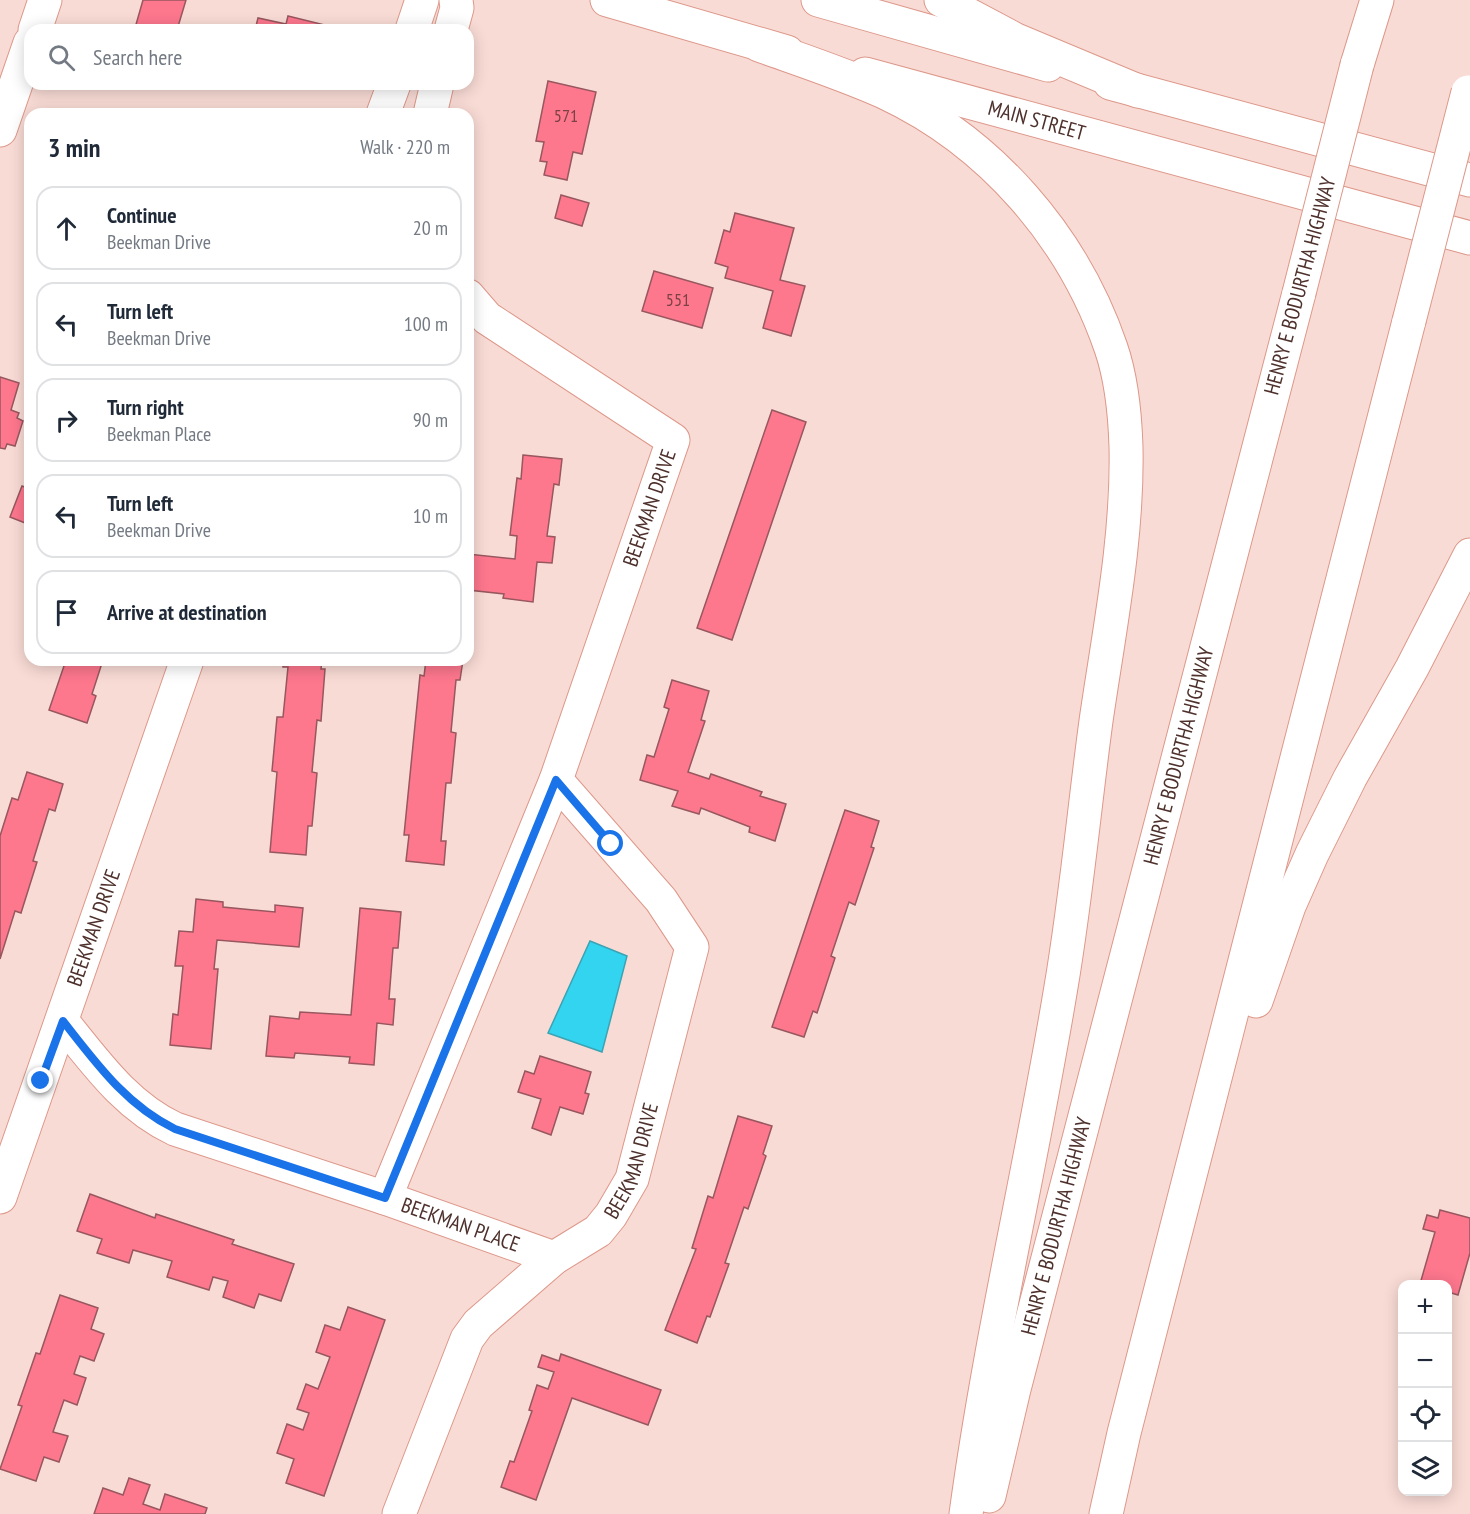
<!DOCTYPE html>
<meta charset="utf-8">
<style>
:root{--surface:#fff;--page:#f2f2f3;--text:#1f2937;--muted:#747a83;--line:#e0e1e3}
body{margin:0;font-family:"PT Sans Narrow",sans-serif;background:var(--page);color:var(--text)}
.controls{position:absolute;right:18px;bottom:18px;display:grid;overflow:hidden;border-radius:12px;box-shadow:0 3px 15px #0003}
.controls button{width:54px;height:54px;display:grid;place-items:center;padding:0;border:0;border-bottom:2px solid var(--line);background:var(--surface);color:var(--text);font:30px sans-serif}
.stop{position:absolute;width:18px;height:18px;margin:-14px;border:4px solid #1a73e8;border-radius:50%;background:#fff}
.stop.end{background:#1a73e8;border-color:#fff;box-shadow:0 2px 6px #0008}
.list{margin:0;padding:0;list-style:none}
h2{display:flex;justify-content:space-between;align-items:center;height:78px;margin:0;padding:0 24px;font-size:26px}
h2 small{font-size:20px;font-weight:400;color:var(--muted)}
.list li{display:grid;grid-template-columns:39px 1fr auto;gap:18px;align-items:center;box-sizing:border-box;height:84px;margin:0 12px 12px;padding:0 12px;border:2px solid var(--line);border-radius:18px}
.list b{display:block;font-size:22px;white-space:nowrap}
.list p{margin:0;font-size:20px;white-space:nowrap;color:var(--muted)}
.list em{font-size:20px;font-style:normal;color:var(--muted)}
.icon{flex:none;width:33px;height:33px;fill:none;stroke:currentColor;stroke-width:2;stroke-linecap:round;stroke-linejoin:round}
.map{position:relative;flex:none;width:1470px;height:1514px;overflow:hidden}
.search{position:absolute;background:var(--surface);box-shadow:0 3px 15px #0003;left:24px;top:24px;width:450px;height:66px;display:flex;align-items:center;gap:15px;box-sizing:border-box;padding:0 21px;border-radius:18px;color:var(--muted);font-size:22px}
.panel{position:absolute;background:var(--surface);box-shadow:0 3px 15px #0003;left:24px;top:108px;width:450px;height:558px;border-radius:18px}
.map>svg:first-child{display:block}
.water{fill:#32d4ef;stroke:#3aa3b4;stroke-width:1.5}
.building{fill:#fd778d;stroke:#98575f;stroke-width:1.5}
.lines{fill:none;stroke-linecap:round;stroke-linejoin:round}
.minor-casing{stroke:#dd988a;stroke-width:35}
.major-casing{stroke:#dd988a;stroke-width:35}
.highway-casing{stroke:#dd988a;stroke-width:35}
.minor{stroke:#fff;stroke-width:33}
.major{stroke:#fff;stroke-width:33}
.highway{stroke:#fff;stroke-width:33}
.highway-bridge-casing{stroke:#dd988a;stroke-width:35;stroke-linecap:butt}
.highway-bridge{stroke:#fff;stroke-width:33}
.route{stroke:#1a73e8;stroke-width:8}
.labels{text-anchor:middle;stroke-width:6;stroke-linejoin:round;paint-order:stroke}
.number-label{font-size:18px;fill:#7a4244}
.street-label{font-size:21px;fill:#4e312c;stroke:#fff}
</style>
<div class="map">
<svg width="1470" height="1514" viewBox="0 0 1470 1514">
<rect width="100%" height="100%" fill="#f9dbd5"/>
<path class="water" d="M590,941L627,956L602,1052L548,1033Z"/>
<g class="building">
<path d="M143,0H186L177,30H140L135,28Z"/>
<path d="M288,16L333,27V30H255L258,18L286,24Z"/>
<path d="M548,81L596,92L582,154L573,152L567,180L544,175L547,162L540,161L544,142L536,141Z"/>
<path d="M141,109L160,114H139Z"/>
<path d="M561,195L589,203L582,226L555,218Z"/>
<path d="M735,213L794,228L780,280L805,286L791,336L763,328L773,291L725,278L728,267L715,263L724,230L730,232Z"/>
<path d="M654,271L713,288L702,328L642,311Z"/>
<path d="M0,377L19,383L11,410L19,413L17,418L23,421L15,446L7,444L5,449L0,448Z"/>
<path d="M772,410L806,422L732,640L697,628Z"/>
<path d="M523,455L562,459L559,485L554,484L547,536L555,537L552,563L537,562L533,602L503,598L504,594L468,590V554L515,559L517,536L510,535L517,478L521,479Z"/>
<path d="M22,486L30,489V525L10,517Z"/>
<path d="M66,660H103L92,694L96,696L87,723L49,710Z"/>
<path d="M283,660H322L321,669H325L321,721L317,720L312,772L317,773L312,826H308L306,855L270,852L277,772L272,771L277,717H283L288,667H283Z"/>
<path d="M426,660H463L460,680H456L451,732L456,733L451,783H446L441,841H446L444,865L406,861L409,835H404L420,675L424,676Z"/>
<path d="M672,680L709,691L701,720L705,721L688,772L709,779L711,774L762,792L760,796L786,804L775,841L749,832L750,827L701,808L699,814L672,806L678,791L640,780L647,755L654,757L669,709L664,707Z"/>
<path d="M27,772L63,784L55,811L49,809L33,861L37,862L21,913L15,911L0,959V836L12,798L18,800Z"/>
<path d="M845,810L879,821L871,847L874,848L855,905L849,902L831,956L835,958L817,1013L813,1011L804,1037L772,1027Z"/>
<path d="M196,899L223,902V907L275,912V905L303,908L299,947L217,940L214,969H218L211,1049L170,1045L173,1014L178,1015L183,966H175L179,931L193,932Z"/>
<path d="M360,908L401,912L398,948H393L389,999H395L393,1025L377,1023L374,1065L349,1063L350,1057L295,1053L294,1058L266,1056L270,1016L299,1019L300,1012L351,1015Z"/>
<path d="M540,1056L591,1072L585,1093L589,1094L583,1114L560,1107L551,1135L532,1128L541,1099L518,1092L525,1071L534,1074Z"/>
<path d="M738,1116L772,1126L763,1154L766,1156L748,1209L744,1207L725,1263L729,1264L710,1317L707,1316L697,1343L665,1330L696,1249L692,1248L708,1196L713,1198Z"/>
<path d="M90,1194L155,1218L156,1214L234,1240L232,1244L294,1264L281,1301L259,1294L254,1308L223,1297L228,1281L213,1277L209,1290L167,1277L172,1261L133,1250L129,1263L97,1253L102,1239L77,1231Z"/>
<path d="M1440,1210L1470,1218V1253L1458,1295L1448,1292V1284H1420L1435,1232L1423,1229L1427,1215L1438,1218Z"/>
<path d="M60,1295L98,1308L91,1329L104,1334L94,1361L80,1356L74,1374L86,1378L77,1405L64,1400L53,1432L68,1436L59,1462L44,1457L36,1481L0,1469L22,1406L18,1405L36,1353L40,1354Z"/>
<path d="M348,1307L385,1320L324,1496L286,1483L294,1459L277,1453L287,1424L303,1430L309,1413L297,1409L306,1384L318,1389L330,1357L316,1352L325,1325L340,1330Z"/>
<path d="M561,1354L661,1390L648,1425L572,1398L536,1500L501,1487L510,1461L514,1462L532,1411L529,1410L537,1385L548,1389L554,1372L538,1367L542,1355L559,1361Z"/>
<path d="M129,1478L150,1485L143,1504L160,1510L165,1494L207,1508L205,1514H94L103,1488L123,1495Z"/>
</g>
<g class="lines">
<defs>
<g id="minor">
<path d="M35,30L45,0"/>
<path d="M412,30L422,0"/>
<path d="M451,30L457,8L456,0"/>
<path d="M383,114L394,84"/>
<path d="M430,114L437,84"/>
<path d="M0,130L30,43"/>
<path id="s1" d="M62,1021C96,1063 126,1106 175,1129L385,1198L554,1258"/>
<path id="s2" d="M0,1197L187,660"/>
<path d="M385,1198L556,780"/>
<path id="s3" d="M399,1514L467,1339L478,1324L554,1258L598,1231L611,1215L632,1179L692,947L661,900L556,780L673,440L487,318L468,296"/>
</g>
<g id="major">
<path d="M607,0L787,52"/>
<path d="M818,0L1048,65"/>
<path id="s4" d="M865,74L1470,238"/>
<path d="M1110,83L1470,180"/>
</g>
<g id="highway">
<path d="M941,0L1016,40L1138,91"/>
<path d="M759,45C801,60 844,74 884,92C991,142 1073,237 1111,348C1122,380 1125,414 1126,447C1128,539 1109,631 1096,721C1084,810 1076,899 1061,987C1032,1163 990,1337 966,1514"/>
<path d="M1357,65L1377,0"/>
<path d="M1256,1001L1289,906L1312,854L1350,778L1412,668L1470,555"/>
<path id="s5" d="M989,1496L1014,1389L1299,293"/>
<path d="M1106,1514L1124,1433L1409,321"/>
</g>
</defs>
<use href="#minor" class="minor-casing"/>
<use href="#major" class="major-casing"/>
<use href="#highway" class="highway-casing"/>
<use href="#minor" class="minor"/>
<use href="#major" class="major"/>
<use href="#highway" class="highway"/>
<defs>
<g id="highway-bridge">
<path d="M1299,293L1357,65"/>
<path d="M1409,321L1468,92"/>
</g>
</defs>
<use href="#highway-bridge" class="highway-bridge-casing"/>
<use href="#highway-bridge" class="highway-bridge"/>
</g>
<g class="lines">
<path class="route" d="M41,1081L63,1021C96,1063 126,1105 175,1129L385,1198L556,780L611,844"/>
</g>
<g class="labels">
<g class="number-label">
<text x="566" y="122">571</text>
<text x="678" y="306">551</text>
</g>
<g class="street-label">
<text dy="7" stroke="none"><textPath href="#s4" startOffset="178">MAIN STREET</textPath></text>
<text transform="translate(1300 286) rotate(-75)" y="7">HENRY E BODURTHA HIGHWAY</text>
<text dy="7" stroke="none"><textPath href="#s3" startOffset="1164">BEEKMAN DRIVE</textPath></text>
<text dy="7" stroke="none"><textPath href="#s5" startOffset="764">HENRY E BODURTHA HIGHWAY</textPath></text>
<text dy="7" stroke="none"><textPath href="#s2" startOffset="285">BEEKMAN DRIVE</textPath></text>
<text dy="7" stroke="none"><textPath href="#s3" startOffset="438">BEEKMAN DRIVE</textPath></text>
<text dy="7" stroke="none"><textPath href="#s1" startOffset="459">BEEKMAN PLACE</textPath></text>
<text dy="7" stroke="none"><textPath href="#s5" startOffset="278">HENRY E BODURTHA HIGHWAY</textPath></text>
</g>
</g>
</svg>
<div class="controls">
<button>+</button>
<button>−</button>
<button><svg class="icon" aria-label="locate" viewBox="0 0 24 24"><circle cx="12" cy="12" r="6"/><path d="M12 2v4M12 18v4M2 12h4M18 12h4"/></svg></button>
<button><svg class="icon" aria-label="layers" viewBox="0 0 24 24"><path d="M12 4l9 5-9 5-9-5zM3 14l9 5 9-5"/></svg></button>
</div>
<div class="stop" style="left:611px;top:844px"></div>
<div class="stop end" style="left:41px;top:1081px"></div>
<div class="search"><svg class="icon" aria-label="search" viewBox="0 0 24 24"><circle cx="10" cy="10" r="6"/><path d="M15 15l6 6"/></svg>Search here</div>
<section class="panel">
<h2>3 min<small>Walk · 220 m</small></h2>
<ul class="list">
<li><svg class="icon" aria-label="ahead" viewBox="0 0 24 24"><path d="M12 20V5M6 11l6-6 6 6"/></svg><div><b>Continue</b><p>Beekman Drive</p></div><em>20 m</em></li>
<li><svg class="icon" aria-label="left" viewBox="0 0 24 24"><path d="M17 20v-9H6M10 6l-5 5 5 5"/></svg><div><b>Turn left</b><p>Beekman Drive</p></div><em>100 m</em></li>
<li><svg class="icon" aria-label="right" viewBox="0 0 24 24"><path d="M7 20v-9h11M14 6l5 5-5 5"/></svg><div><b>Turn right</b><p>Beekman Place</p></div><em>90 m</em></li>
<li><svg class="icon" aria-label="left" viewBox="0 0 24 24"><path d="M17 20v-9H6M10 6l-5 5 5 5"/></svg><div><b>Turn left</b><p>Beekman Drive</p></div><em>10 m</em></li>
<li><svg class="icon" aria-label="arrive" viewBox="0 0 24 24"><path d="M6 21V4h12l-3 4 3 4H6"/></svg><div><b>Arrive at destination</b></div></li>
</ul>
</section>
</div>
